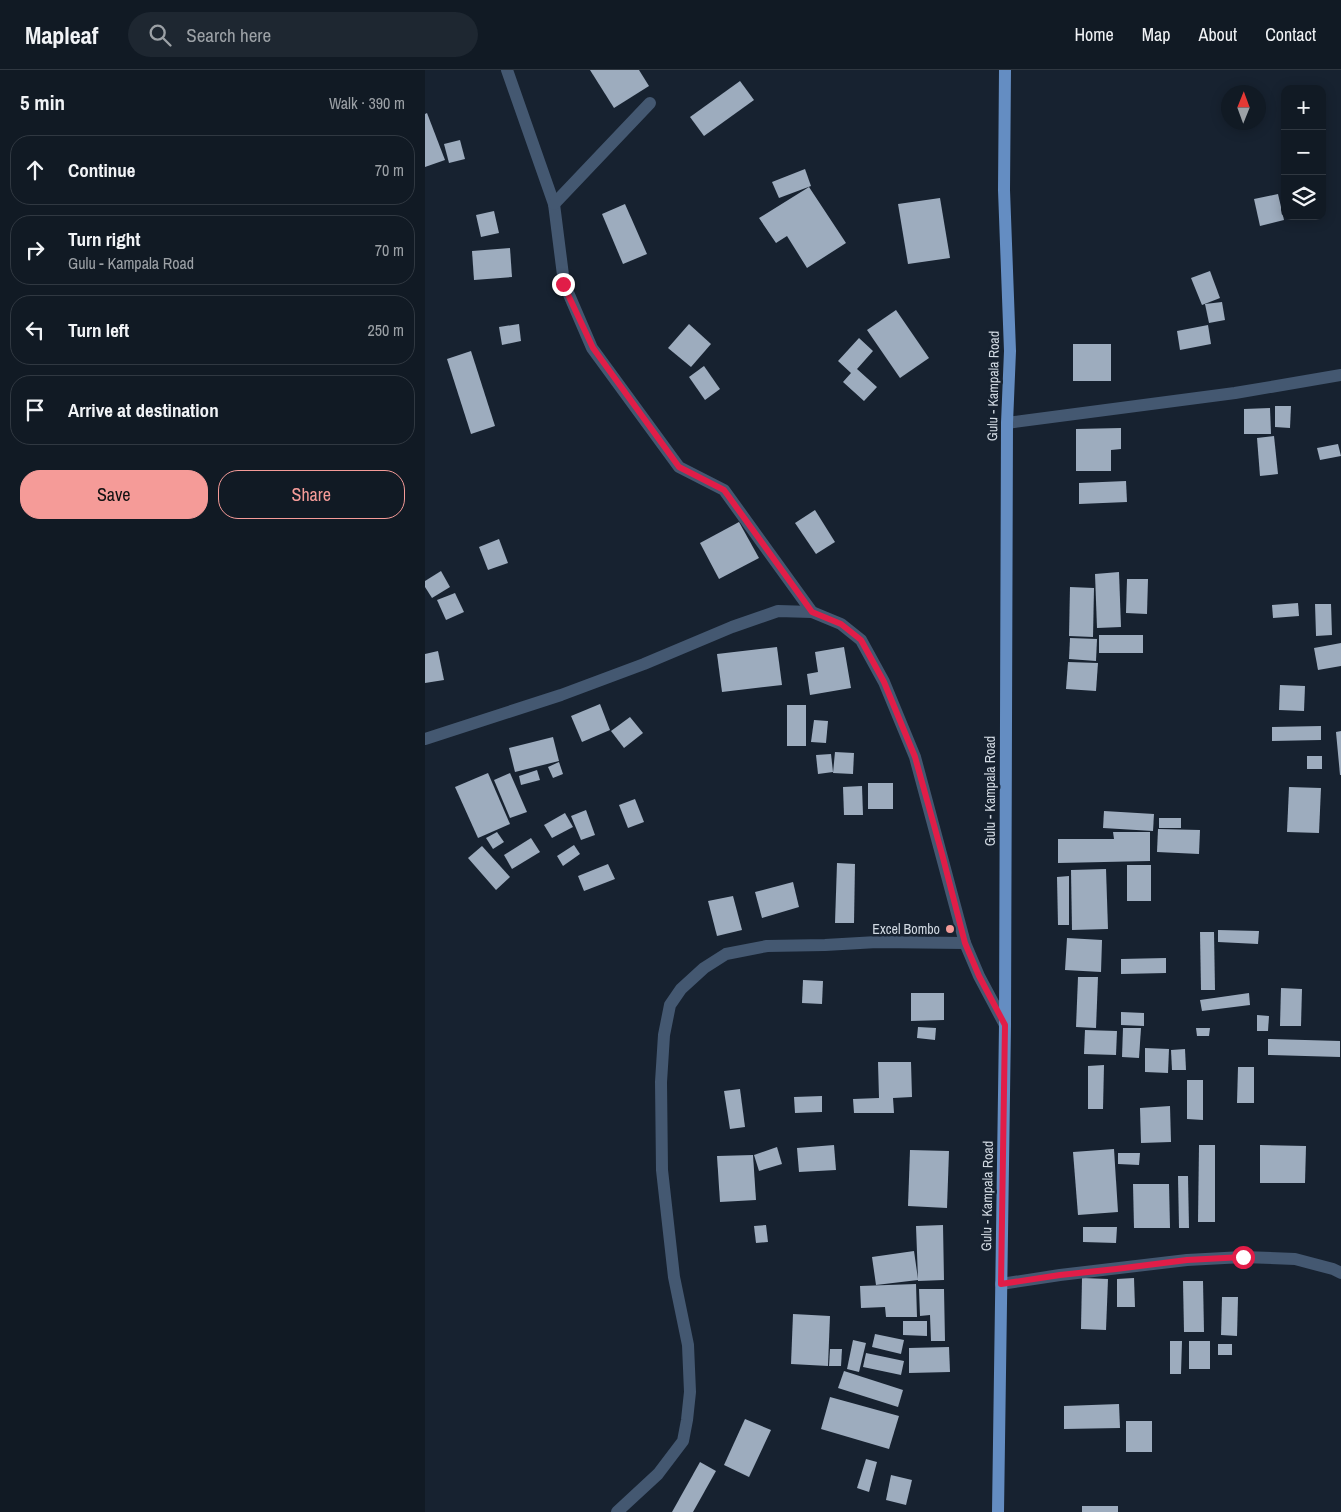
<!DOCTYPE html>
<meta charset="utf-8">
<style>
:root{--surface:#111a24;--page:#1e2731;--text:#f1f3f6;--muted:#9ca1a6;--line:#303841;--accent:#f59b98}
body{margin:0;font-family:"Archivo Narrow",sans-serif;background:var(--page);color:var(--text)}
.controls{position:absolute;right:15px;top:15px;display:grid;overflow:hidden;border-radius:10px;box-shadow:0 2px 12px #0003}
.controls button{width:45px;height:45px;display:grid;place-items:center;padding:0;border:0;border-bottom:1px solid var(--line);background:var(--surface);color:var(--text);font:25px sans-serif}
.compass{position:absolute;left:796px;top:15px;width:45px;height:45px;border-radius:50%;background:var(--surface);box-shadow:0 2px 12px #0003;rotate:1deg}
.stop{position:absolute;width:15px;height:15px;margin:-11px;border:4px solid #e11d48;border-radius:50%;background:#fff}
.stop.end{background:#e11d48;border-color:#fff;box-shadow:0 1px 5px #0008}
.list{margin:0;padding:0;list-style:none}
h2{display:flex;justify-content:space-between;align-items:center;height:65px;margin:0;padding:0 20px;font-size:21px}
h2 small{font-size:16px;font-weight:400;color:var(--muted)}
.list li{display:grid;grid-template-columns:32px 1fr auto;gap:15px;align-items:center;box-sizing:border-box;height:70px;margin:0 10px 10px;padding:0 10px;border:1px solid var(--line);border-radius:20px}
.list b{display:block;font-size:19px;white-space:nowrap}
.list p{margin:0;font-size:16px;white-space:nowrap;color:var(--muted)}
.list em{font-size:16px;font-style:normal;color:var(--muted)}
.actions{display:flex;gap:10px;padding:15px 20px}
.actions a{flex:1;padding:11px 0;border:1px solid var(--accent);border-radius:20px;text-align:center;font-size:18px;color:var(--accent)}
.actions .main{background:var(--accent);color:#111}
.icon{flex:none;width:28px;height:28px;fill:none;stroke:currentColor;stroke-width:2;stroke-linecap:round;stroke-linejoin:round}
.map{position:relative;flex:none;width:916px;height:1442px;overflow:hidden}
header{display:flex;align-items:center;gap:30px;box-sizing:border-box;height:70px;padding:0 25px;background:var(--surface);border-bottom:1px solid var(--line)}
header strong{font-size:24px}
nav{display:flex;gap:28px;margin-inline-start:auto;font-size:18px}
.search{width:350px;height:45px;background:var(--page);display:flex;align-items:center;gap:12px;box-sizing:border-box;padding:0 18px;border-radius:28px;color:var(--muted);font-size:19px}
main{display:flex}
aside{flex:1;background:var(--surface)}
.map>svg:first-child{display:block}
.building{fill:#9dacbe}
.lines{fill:none;stroke-linecap:round;stroke-linejoin:round}
.minor{stroke:#445871;stroke-width:12}
.primary{stroke:#648dc2;stroke-width:12}
.route{stroke:#e11d48;stroke-width:6}
.poi-dot{fill:#f59b98;stroke:#172230;stroke-width:2}
.labels{text-anchor:middle;stroke-width:5;stroke-linejoin:round;paint-order:stroke}
.street-label{font-size:14px;fill:#d2dae3;stroke:#172230}
.poi-label{font-size:14px;fill:#d2dae3;stroke:#172230;text-anchor:end}
</style>
<header>
<strong>Mapleaf</strong>
<div class="search"><svg class="icon" aria-label="search" viewBox="0 0 24 24"><circle cx="10" cy="10" r="6"/><path d="M15 15l6 6"/></svg>Search here</div>
<nav><a>Home</a><a>Map</a><a>About</a><a>Contact</a></nav>
</header>
<main>
<aside>
<h2>5 min<small>Walk · 390 m</small></h2>
<ul class="list">
<li><svg class="icon" aria-label="ahead" viewBox="0 0 24 24"><path d="M12 20V5M6 11l6-6 6 6"/></svg><div><b>Continue</b></div><em>70 m</em></li>
<li><svg class="icon" aria-label="right" viewBox="0 0 24 24"><path d="M7 20v-9h11M14 6l5 5-5 5"/></svg><div><b>Turn right</b><p>Gulu - Kampala Road</p></div><em>70 m</em></li>
<li><svg class="icon" aria-label="left" viewBox="0 0 24 24"><path d="M17 20v-9H6M10 6l-5 5 5 5"/></svg><div><b>Turn left</b></div><em>250 m</em></li>
<li><svg class="icon" aria-label="arrive" viewBox="0 0 24 24"><path d="M6 21V4h12l-3 4 3 4H6"/></svg><div><b>Arrive at destination</b></div></li>
</ul>
<div class="actions"><a class="main">Save</a><a>Share</a></div>
</aside>
<div class="map">
<svg width="916" height="1442" viewBox="0 0 916 1442">
<rect width="100%" height="100%" fill="#172230"/>
<g class="building">
<path d="M165,0H214L224,16L189,38Z"/>
<path d="M315,11L329,30L279,66L265,47Z"/>
<path d="M2,43L20,90L0,97V44Z"/>
<path d="M35,70L40,89L24,93L19,74Z"/>
<path d="M380,99L386,116L354,128L347,112Z"/>
<path d="M384,117L421,173L382,198L362,166L351,173L334,148Z"/>
<path d="M853,124L859,150L835,156L829,129Z"/>
<path d="M515,128L525,188L483,194L473,134Z"/>
<path d="M200,134L222,184L198,194L177,144Z"/>
<path d="M69,141L74,163L56,167L51,145Z"/>
<path d="M85,178L87,207L49,210L47,181Z"/>
<path d="M785,201L795,228L777,235L766,208Z"/>
<path d="M797,232L800,250L784,253L780,234Z"/>
<path d="M471,240L504,288L475,308L442,260Z"/>
<path d="M94,254L96,271L77,275L74,257Z"/>
<path d="M264,254L286,274L266,297L243,278Z"/>
<path d="M783,255L786,274L755,280L752,261Z"/>
<path d="M434,268L448,281L432,299L452,317L439,331L418,312L426,303L413,291Z"/>
<rect x="648" y="274" width="38" height="37"/>
<path d="M46,281L70,356L46,364L22,289Z"/>
<path d="M279,296L295,319L280,330L264,307Z"/>
<path d="M850,336H866L865,358L850,357Z"/>
<path d="M845,338L846,364H819V339Z"/>
<path d="M696,358V379L686,380V401H651V359Z"/>
<path d="M849,366L853,404L835,406L832,368Z"/>
<path d="M913,374L916,386L895,390L892,378Z"/>
<path d="M701,411L702,432L654,434V413Z"/>
<path d="M390,440L410,472L391,484L370,453Z"/>
<path d="M314,452L334,488L294,509L275,473Z"/>
<path d="M74,469L83,493L63,500L54,477Z"/>
<path d="M16,501L25,517L7,528L0,517V511Z"/>
<path d="M694,502L696,557L672,558L670,504Z"/>
<path d="M702,509H723L722,544L701,543Z"/>
<path d="M645,517L669,518L668,567L644,566Z"/>
<path d="M30,523L39,542L21,550L12,530Z"/>
<path d="M873,533L874,546L848,548L847,535Z"/>
<path d="M890,534H906L907,565L891,566Z"/>
<rect x="674" y="565" width="44" height="18"/>
<path d="M645,568L672,569L671,591L644,589Z"/>
<path d="M916,573V596L893,600L889,578Z"/>
<path d="M352,577L357,615L297,622L292,584Z"/>
<path d="M419,577L426,618L385,625L382,604L393,602L390,582Z"/>
<path d="M13,581L19,610L0,613V584Z"/>
<path d="M643,592L673,593L671,621L641,619Z"/>
<path d="M855,615L880,616L879,641L854,640Z"/>
<path d="M175,634L185,660L157,672L146,646Z"/>
<rect x="362" y="635" width="19" height="41"/>
<path d="M205,647L218,663L199,678L186,661Z"/>
<path d="M389,650L403,651L401,673L386,672Z"/>
<path d="M896,656V670L847,671V657Z"/>
<path d="M916,661V705H915L911,662Z"/>
<path d="M128,667L134,691L90,702L84,678Z"/>
<path d="M410,682L429,683L428,704L408,703Z"/>
<path d="M406,684L408,702L393,704L391,685Z"/>
<rect x="882" y="686" width="15" height="13"/>
<path d="M134,692L138,704L128,708L123,697Z"/>
<path d="M112,700L115,710L96,715L94,706Z"/>
<path d="M63,703L85,754L53,768L30,717Z"/>
<path d="M85,703L102,742L85,748L69,710Z"/>
<rect x="443" y="713" width="25" height="26"/>
<path d="M437,716L438,745H419L418,717Z"/>
<path d="M864,717L896,718L894,763L862,762Z"/>
<path d="M210,729L219,752L203,758L194,735Z"/>
<path d="M161,740L170,765L156,770L146,746Z"/>
<path d="M679,741L729,744L728,761L678,758Z"/>
<path d="M140,743L148,757L127,768L119,755Z"/>
<rect x="734" y="748" width="22" height="10"/>
<path d="M733,759L775,760L774,784L732,782Z"/>
<path d="M72,762L79,772L68,779L61,768Z"/>
<path d="M688,762H725V791L633,793V769H689Z"/>
<path d="M106,768L115,782L87,799L79,785Z"/>
<path d="M149,775L155,784L138,796L132,786Z"/>
<path d="M57,776L85,807L71,820L43,788Z"/>
<path d="M412,793L430,794L429,853H410Z"/>
<path d="M183,794L190,809L159,821L153,806Z"/>
<rect x="702" y="795" width="24" height="36"/>
<path d="M681,799L683,859L647,860L646,800Z"/>
<path d="M644,806V855H633L632,807Z"/>
<path d="M368,812L374,837L337,848L330,822Z"/>
<path d="M308,826L317,860L292,866L283,831Z"/>
<path d="M793,860L834,861L833,874L793,872Z"/>
<path d="M775,862H789L790,920H776Z"/>
<path d="M642,868L677,870L676,902L640,900Z"/>
<path d="M741,888V903L696,904V889Z"/>
<path d="M653,907H673L671,958L651,957Z"/>
<path d="M378,910L398,911L397,934L377,933Z"/>
<path d="M856,918L877,919L876,956H855Z"/>
<path d="M486,923H519V950L486,951Z"/>
<path d="M824,923L825,935L777,941L775,930Z"/>
<path d="M696,942L719,943V956L696,955Z"/>
<path d="M832,945L844,946L843,961H832Z"/>
<path d="M493,957L511,958L510,970L492,968Z"/>
<path d="M698,958H716L714,988L697,987Z"/>
<path d="M771,958H785L784,966H772Z"/>
<path d="M660,960L692,961L691,985L659,984Z"/>
<path d="M843,969L915,971V987L843,985Z"/>
<path d="M720,978L744,979L743,1003L720,1002Z"/>
<path d="M760,979L761,1000H747L746,980Z"/>
<path d="M453,992H486L487,1027L468,1028L469,1043H429L428,1029L454,1028Z"/>
<path d="M679,995L678,1039H663V996Z"/>
<path d="M813,997H829V1033H812Z"/>
<path d="M762,1010H778V1050L762,1049Z"/>
<path d="M315,1019L320,1057L305,1059L299,1021Z"/>
<path d="M397,1026V1042L370,1043L369,1027Z"/>
<path d="M745,1036L746,1072L716,1073L715,1038Z"/>
<path d="M409,1075L411,1100L374,1102L372,1078Z"/>
<path d="M774,1075H790V1152H773Z"/>
<path d="M835,1075L881,1076L880,1113H835Z"/>
<path d="M352,1077L357,1094L334,1101L329,1085Z"/>
<path d="M689,1079L693,1142L653,1145L648,1082Z"/>
<path d="M485,1080L524,1081L522,1138L483,1136Z"/>
<path d="M693,1083H715L714,1095L693,1094Z"/>
<path d="M328,1085L331,1130L295,1132L292,1086Z"/>
<path d="M753,1106H763L764,1158H754Z"/>
<path d="M708,1114H744L745,1158H709Z"/>
<path d="M341,1155L343,1172L331,1173L329,1156Z"/>
<path d="M518,1155L519,1210L493,1211V1210L451,1215L447,1187L489,1181L493,1209L491,1156Z"/>
<path d="M658,1157H692L691,1173L658,1172Z"/>
<path d="M657,1208L683,1209L681,1260L656,1259Z"/>
<path d="M709,1208L710,1237H692V1209Z"/>
<path d="M758,1211H778L779,1262H759Z"/>
<path d="M491,1214L492,1247H461L460,1237L436,1238L435,1216Z"/>
<path d="M494,1219H519L520,1271H506L505,1245L495,1246Z"/>
<path d="M797,1227H813L812,1266L796,1265Z"/>
<path d="M368,1244L405,1246L403,1296L366,1294Z"/>
<path d="M478,1251H502V1266L478,1265Z"/>
<path d="M450,1264L479,1270L476,1284L447,1277Z"/>
<path d="M428,1270L441,1273L434,1302L422,1299Z"/>
<path d="M745,1271H757L756,1304H745Z"/>
<rect x="764" y="1271" width="21" height="28"/>
<rect x="793" y="1274" width="14" height="11"/>
<path d="M524,1277L525,1302L484,1303V1278Z"/>
<path d="M405,1279H417L416,1296H404Z"/>
<path d="M441,1283L479,1291L476,1305L438,1297Z"/>
<path d="M419,1301L478,1320L473,1337L413,1318Z"/>
<path d="M405,1327L474,1346L464,1379L396,1359Z"/>
<path d="M694,1334L695,1358L639,1359V1336Z"/>
<path d="M320,1349L346,1360L324,1407L299,1395Z"/>
<rect x="701" y="1351" width="26" height="31"/>
<path d="M441,1389L452,1392L444,1422L432,1418Z"/>
<path d="M275,1392L291,1401L268,1442H247Z"/>
<path d="M466,1405L487,1410L481,1435L461,1430Z"/>
<rect x="657" y="1436" width="36" height="6"/>
</g>
<g class="lines">
<g class="minor">
<path d="M82,0L129,134L139,213L167,278L254,397L299,420L387,542"/>
<path d="M129,134L225,33"/>
<path d="M582,353L810,323L916,305"/>
<path d="M0,669L136,625L219,594L307,557L353,541L387,542L416,554L436,570L459,612L490,687L540,873L554,906L580,955"/>
<path d="M576,1214L635,1205L762,1190L818,1187L870,1189L908,1199L916,1203"/>
<path d="M192,1442L233,1404L258,1371L262,1350L265,1322L263,1275L249,1207L237,1100L236,1012L239,965L245,935L256,919L279,898L301,884L342,876L400,875L452,872L540,873"/>
</g>
<path class="primary" d="M573,1442L580,955L582,353L585,281L579,120L580,0"/>
</g>
<g class="lines">
<path class="route" d="M138,214L168,278L254,397L299,420L387,542L416,554L436,570L459,612L490,687L517,784L540,873L554,906L580,955L576,1214L635,1205L691,1199L762,1190L818,1187"/>
</g>
<circle class="poi-dot" cx="525" cy="859" r="5"/>
<g class="labels">
<g class="street-label">
<text transform="translate(568 316) rotate(-89)" y="5">Gulu - Kampala Road</text>
<text transform="translate(565 721) rotate(-90)" y="5">Gulu - Kampala Road</text>
<text transform="translate(562 1126) rotate(-89)" y="5">Gulu - Kampala Road</text>
</g>
<g class="poi-label">
<text x="515" y="864">Excel Bombo</text>
</g>
</g>
</svg>
<div class="controls">
<button>+</button>
<button>−</button>
<button><svg class="icon" aria-label="layers" viewBox="0 0 24 24"><path d="M12 4l9 5-9 5-9-5zM3 14l9 5 9-5"/></svg></button>
</div>
<svg class="compass" viewBox="-18 -18 36 36"><path d="M0-13l5 13h-10z" fill="#e53935"/><path d="M0 13l5-13h-10z" fill="#9ca1a6"/></svg>
<div class="stop" style="left:818px;top:1187px"></div>
<div class="stop end" style="left:138px;top:214px"></div>
</div>
</main>
